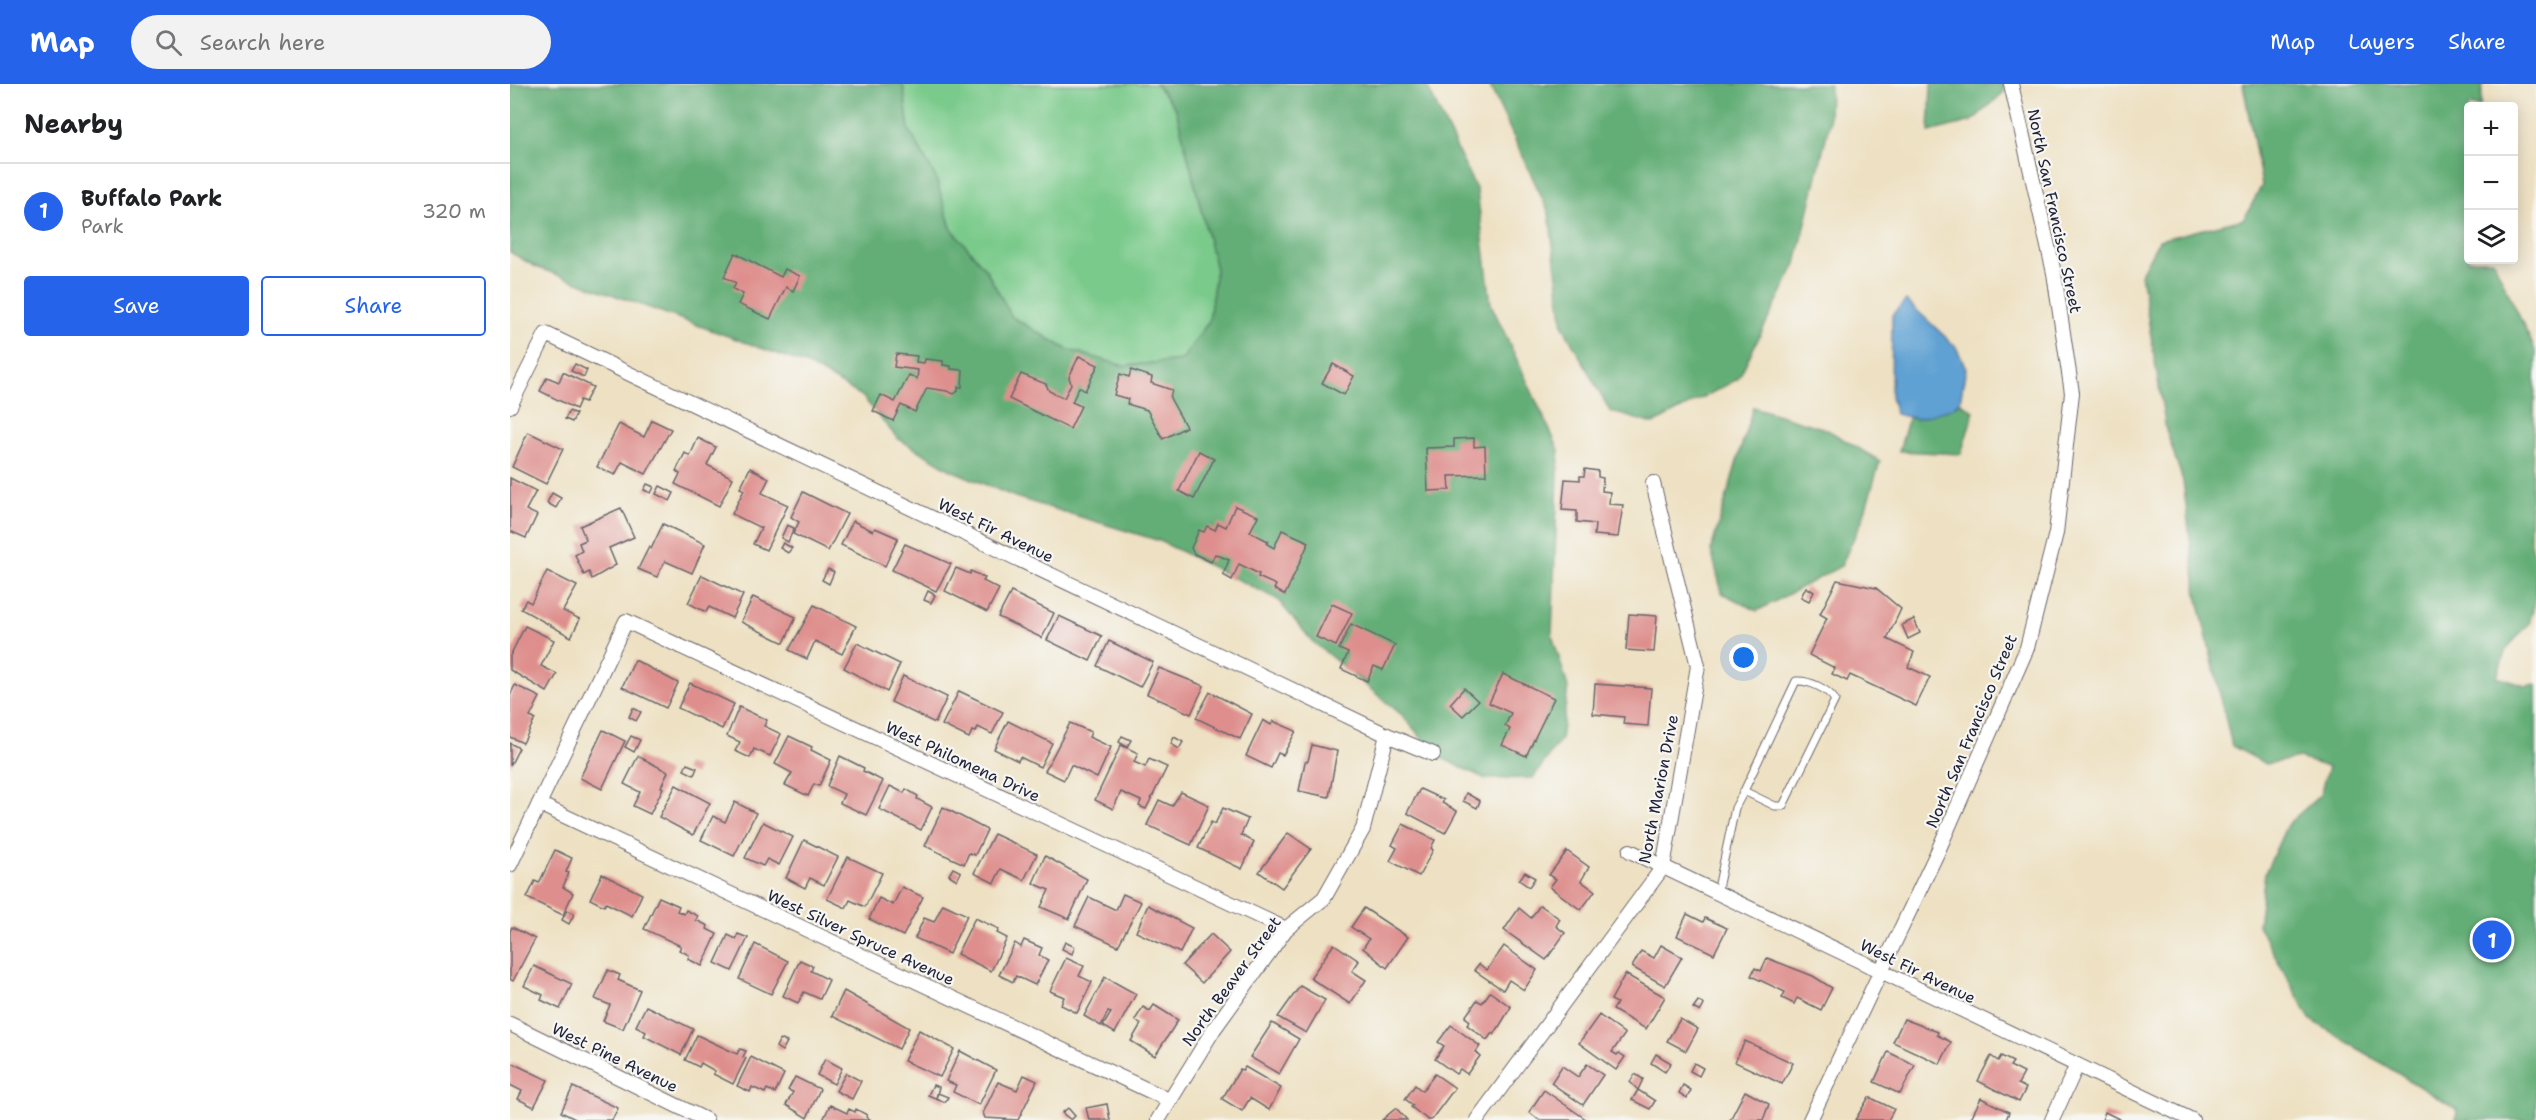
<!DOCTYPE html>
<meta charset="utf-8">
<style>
:root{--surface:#fff;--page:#f2f2f2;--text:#202124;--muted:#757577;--line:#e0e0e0;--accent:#2563eb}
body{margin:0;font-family:"Shantell Sans",sans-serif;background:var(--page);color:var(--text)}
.controls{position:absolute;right:18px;top:18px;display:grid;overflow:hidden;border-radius:6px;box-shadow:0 3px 15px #0003}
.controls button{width:54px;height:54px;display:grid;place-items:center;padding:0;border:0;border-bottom:2px solid var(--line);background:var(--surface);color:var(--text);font:30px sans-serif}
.you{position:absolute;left:1234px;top:574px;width:21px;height:21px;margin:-15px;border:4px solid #fff;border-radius:50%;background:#1a73e8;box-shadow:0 0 0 9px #1a73e833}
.badge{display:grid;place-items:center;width:39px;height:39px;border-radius:50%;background:var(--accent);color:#fff;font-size:20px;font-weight:700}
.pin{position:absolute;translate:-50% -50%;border:3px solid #fff;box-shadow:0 2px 6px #0006}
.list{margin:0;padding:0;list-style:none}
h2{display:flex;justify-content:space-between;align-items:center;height:78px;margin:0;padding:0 24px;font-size:26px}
h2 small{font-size:20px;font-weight:400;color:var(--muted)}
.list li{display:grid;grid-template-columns:39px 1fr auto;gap:18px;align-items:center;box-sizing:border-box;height:96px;padding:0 24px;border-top:2px solid var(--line)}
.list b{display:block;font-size:22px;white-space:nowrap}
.list p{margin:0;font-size:20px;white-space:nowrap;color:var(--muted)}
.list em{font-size:20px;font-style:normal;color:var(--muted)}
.actions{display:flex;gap:12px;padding:18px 24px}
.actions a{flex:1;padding:14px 0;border:2px solid var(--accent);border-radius:6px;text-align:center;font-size:21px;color:var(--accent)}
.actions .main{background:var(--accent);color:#fff}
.icon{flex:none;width:33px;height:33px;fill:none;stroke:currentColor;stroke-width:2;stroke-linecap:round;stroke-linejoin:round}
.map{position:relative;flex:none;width:2026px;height:1036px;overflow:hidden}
header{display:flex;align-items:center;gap:36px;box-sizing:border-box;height:84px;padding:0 30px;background:var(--accent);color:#fff}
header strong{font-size:28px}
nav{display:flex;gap:33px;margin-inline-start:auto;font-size:21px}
.search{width:420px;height:54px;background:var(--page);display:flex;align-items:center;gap:15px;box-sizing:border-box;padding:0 21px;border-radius:33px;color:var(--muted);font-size:22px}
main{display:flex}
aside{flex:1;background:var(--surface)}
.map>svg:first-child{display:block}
.green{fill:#7aca8b;stroke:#4e7663;stroke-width:1.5}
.forest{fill:#63ae77;stroke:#426859;stroke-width:1.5}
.water{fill:#5fa1d3;stroke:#406287;stroke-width:1.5}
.building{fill:#de8f8d}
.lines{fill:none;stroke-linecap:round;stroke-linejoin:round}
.lane-casing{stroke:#69656b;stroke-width:9}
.street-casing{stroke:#69656b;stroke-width:16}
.lane{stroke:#fff;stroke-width:7}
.street{stroke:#fff;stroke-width:14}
.labels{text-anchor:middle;stroke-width:4.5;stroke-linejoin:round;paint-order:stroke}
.street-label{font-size:16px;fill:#22223b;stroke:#f6f6f2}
</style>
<header>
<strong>Map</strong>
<div class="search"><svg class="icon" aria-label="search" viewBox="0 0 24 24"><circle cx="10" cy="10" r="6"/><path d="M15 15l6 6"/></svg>Search here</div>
<nav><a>Map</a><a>Layers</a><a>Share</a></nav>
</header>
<main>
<aside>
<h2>Nearby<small></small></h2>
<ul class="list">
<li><span class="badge">1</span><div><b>Buffalo Park</b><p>Park</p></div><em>320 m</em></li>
</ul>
<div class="actions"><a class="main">Save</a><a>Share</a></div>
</aside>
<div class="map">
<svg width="2026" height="1036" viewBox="0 0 2026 1036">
<rect width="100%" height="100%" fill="#f6f6f2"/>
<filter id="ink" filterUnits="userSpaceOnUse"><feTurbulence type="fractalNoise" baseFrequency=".0167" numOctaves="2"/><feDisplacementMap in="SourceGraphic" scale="12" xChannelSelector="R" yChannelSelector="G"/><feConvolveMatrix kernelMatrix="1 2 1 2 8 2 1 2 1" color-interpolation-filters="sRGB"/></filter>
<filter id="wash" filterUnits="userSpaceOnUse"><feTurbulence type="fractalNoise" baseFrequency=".008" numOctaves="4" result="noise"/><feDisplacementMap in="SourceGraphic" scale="24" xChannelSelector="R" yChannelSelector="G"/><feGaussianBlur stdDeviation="1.35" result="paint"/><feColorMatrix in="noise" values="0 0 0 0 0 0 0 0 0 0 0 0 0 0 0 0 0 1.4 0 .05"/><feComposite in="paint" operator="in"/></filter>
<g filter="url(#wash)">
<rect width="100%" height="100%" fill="#eee1c3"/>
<path class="green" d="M393,0H646L666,25L706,185L699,237L672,276L614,282L556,265L502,233L476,186L441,144L425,92L399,46Z"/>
<g class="forest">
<path d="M0,0H393L399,46L425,92L441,144L476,186L502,233L556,265L614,282L672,276L699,237L706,185L666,25L646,0H916L967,107L981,220L1049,366L1042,551L1058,603L1051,655L1023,694L976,695L927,672L892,631L802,557L767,515L650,457L505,413L441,386L387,354L352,312L298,281L26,183L0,168Z"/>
<path d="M979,0H1320L1319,41L1286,180L1228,295L1143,340L1100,327L1053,242L1039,129Z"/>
<path d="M1421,0H1495L1494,8L1462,37L1419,48Z"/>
<path d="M1733,0H1973L1970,22H1958V176H1983L2026,268L2020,455L2026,478V515L2019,540L1996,565L1987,593L2016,602L2026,600V1036H1946L1947,1026L1800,935L1748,841L1755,789L1777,741L1810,711L1818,683L1789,674L1756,680L1722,662L1687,511L1673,397L1656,346L1631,190L1649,156L1734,135L1752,101Z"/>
<path d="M1410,295L1464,327L1451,370L1389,367Z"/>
<path d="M1243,323L1316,345L1370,377L1353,434L1331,482L1247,527L1212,509L1201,466Z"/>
</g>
<path class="water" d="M1396,216L1446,263L1456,284L1450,317L1442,324L1406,335L1386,330L1381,313L1382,231Z"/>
<g id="blocks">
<g class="building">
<path d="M225,169L271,193L275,185L290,192L283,207L276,203L260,235L228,220L233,210L223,205L226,199L214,193Z"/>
<path d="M386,270L407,272L406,278L414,279L415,275L433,277V281L441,282V285L453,286L452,303H448V307L444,310L437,307L417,304L405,328L391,321L383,337L363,327L371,311L385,318L399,291L407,295L408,286L384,283Z"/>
<path d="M569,272L588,281L575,307L569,303L562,318L571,322L560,345L499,315L511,290L536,300L539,307L554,314L561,300L559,293Z"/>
<path d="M65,280L77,286L74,293L61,287Z"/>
<path d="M823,280L844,292L834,311L812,299Z"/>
<path d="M621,286L642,293L641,299L662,306L660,314L676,343L653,355L637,326L617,320L618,315L604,311L610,290L619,293Z"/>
<path d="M53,288L83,303L75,318L70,316L66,325L30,307L37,293L49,298Z"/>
<path d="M59,327L66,330L62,338L55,335Z"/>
<path d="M142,336L161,345L136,390L112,378L105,391L87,383L109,340L134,353Z"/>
<path d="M18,348L53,365L36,400L2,383Z"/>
<path d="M188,354L206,363L197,381L223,394L209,422L165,400L170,390L166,387L175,369L180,372Z"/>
<path d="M964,354V363L975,362L976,391L939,392L940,406L918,407L916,364L944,363V355Z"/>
<path d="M689,367L704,375L684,415L669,407Z"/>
<path d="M240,384L259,394L252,409L278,421L256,466L243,460L251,444L222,430L234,406L230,404Z"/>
<path d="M1075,385L1088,387V393L1093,394L1092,407L1100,408L1099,420L1113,421L1108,453L1084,451L1085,440L1067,438V427L1052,426L1055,395L1070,396V392H1074Z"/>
<path d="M0,394L26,407L16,426L27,431L16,454L0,447Z"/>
<path d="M137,400L144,403L141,409L134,406Z"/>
<path d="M150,402L164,409L160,417L146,410Z"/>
<path d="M293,408L337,430L318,467L283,450L289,438L281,433Z"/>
<path d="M42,409L51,414L46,424L37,419Z"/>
<path d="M725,422L748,432L740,448L758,457L757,460L764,464L772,446L799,458L775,511L764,505L766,501L748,493L749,490L729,480L722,496L713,491L719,476L705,470L701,478L684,470L681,464L689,446L694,448L697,442L705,446L708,439L716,443Z"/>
<path d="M111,424L124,453L99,464L106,481L82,495L79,488L74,491L65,471L72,467L69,459L76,456L70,442Z"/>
<path d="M343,437L363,447L365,444L388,454L375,482L331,461Z"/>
<path d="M153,440L195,460L182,489L155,477L147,493L128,485L139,463L141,465Z"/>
<path d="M277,441L284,444L278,458L271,454Z"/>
<path d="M273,459L282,464L278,469L270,464Z"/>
<path d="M395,460L441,480L426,507L382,486Z"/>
<path d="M446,484L460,490L461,487L475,494L473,497L489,505L477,528L435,507Z"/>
<path d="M318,485L324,488L319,500L312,496Z"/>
<path d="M37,487L67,502L53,527L70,535L61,553L11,525L16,516L21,519Z"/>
<path d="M192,491L233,511L222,534L199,523L196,528L178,519Z"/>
<path d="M1327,496L1366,504L1391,525L1377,555L1404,568L1398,583L1420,593L1406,622L1340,591L1337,597L1322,590L1325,584L1299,571L1317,534L1310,530Z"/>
<path d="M1296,503L1304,508L1299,517L1291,513Z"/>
<path d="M418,507L425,511L421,519L414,516Z"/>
<path d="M501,508L544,529L532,554L488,533Z"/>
<path d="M243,513L286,533L274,559L231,538Z"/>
<path d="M822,520L842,529L826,562L806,553Z"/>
<path d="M304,521L346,542L332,570L305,557L297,575L279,566Z"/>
<path d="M1119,530L1147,532L1144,568L1116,566Z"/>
<path d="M549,532L592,552L580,577L537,556Z"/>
<path d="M1404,535L1410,549L1398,555L1392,541Z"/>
<path d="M841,540L885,561L873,586L864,582L857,597L831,585L838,569L829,565Z"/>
<path d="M15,542L44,556L31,582L47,590L37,608L0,586V572Z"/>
<path d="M599,557L643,578L630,603L587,582Z"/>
<path d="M347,559L390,580L377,608L334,584Z"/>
<path d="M125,576L168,599L156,624L112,603Z"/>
<path d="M649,584L694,602L681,630L637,610Z"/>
<path d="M993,590L1044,614L1016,672L992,661L1000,645L995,642L1001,629L979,619Z"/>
<path d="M393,592L437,613L425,639L381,618Z"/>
<path d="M180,599L224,620L212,645L168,624Z"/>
<path d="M1085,600L1141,604L1138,642L1113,640L1114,633L1083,630Z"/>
<path d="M5,601L30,613L20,633L25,635L13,659L0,653V612Z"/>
<path d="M954,604L968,617L953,632L940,620Z"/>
<path d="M449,607L493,628L482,650L468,643L466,648L462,647L459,654L432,641Z"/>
<path d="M700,608L742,630L730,655L686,634Z"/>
<path d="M229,623L257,636L254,642L271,650L260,672L244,665L240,674L225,667L230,658L217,652Z"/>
<path d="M123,624L131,628L126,637L119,633Z"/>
<path d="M753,636L761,641L763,637L786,647L773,671L768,669L761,684L736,672Z"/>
<path d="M498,637L542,659L530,683L510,673L508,677L484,665Z"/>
<path d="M560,639L581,648L579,653L601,663L587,694L561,681L554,696L535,687Z"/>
<path d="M93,646L115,657L92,705L70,694Z"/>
<path d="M121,652L130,656L124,668L115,663Z"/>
<path d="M279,652L302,663L301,666L321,676L309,702L304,700L298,712L275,701L282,689L265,680Z"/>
<path d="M612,652L621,656L617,663L609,658Z"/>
<path d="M664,653L673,658L669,665L661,660Z"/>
<path d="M0,659L9,664L0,682Z"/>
<path d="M611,661L628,669L624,678L635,683L639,675L657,683L636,725L629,722L631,717L611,708L603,725L585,716Z"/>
<path d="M802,661L827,667L819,713L789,707L795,678L798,677Z"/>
<path d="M128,672L158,688L151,703L153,704L140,730L123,722L130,708L114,700Z"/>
<path d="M330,672L354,684L353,687L373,697L356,731L330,719L334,710L317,702Z"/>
<path d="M177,680L187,684L184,691L174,686Z"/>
<path d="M166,701L200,719L183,751L149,733Z"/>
<path d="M380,702L394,709L396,705L408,712L407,715L422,723L411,746L369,725Z"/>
<path d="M910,705L934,716L932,719L947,727L935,749L897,729Z"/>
<path d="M671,708L699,721L681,761L637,741L649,716L662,722Z"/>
<path d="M956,709L970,717L967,724L953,717Z"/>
<path d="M225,718L246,729L224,772L191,756L203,732L215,738Z"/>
<path d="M433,723L477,746L465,771L459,769L454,780L415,762Z"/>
<path d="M713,724L738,735L731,751L744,758L732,785L688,764L701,738L705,740Z"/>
<path d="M253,738L283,753L269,781L257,775L253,782L235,774Z"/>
<path d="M893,740L925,756L921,764L923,766L909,792L880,777L887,764L882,761Z"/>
<path d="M778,749L801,765L772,804L749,788Z"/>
<path d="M484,750L527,770L514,796L491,785L484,799L464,789Z"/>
<path d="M294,756L328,773L314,801L300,794L295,804L276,794Z"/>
<path d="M45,766L62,774L56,788L59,789L53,803L63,809L53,831L17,814L25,797L29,799Z"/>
<path d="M1057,767L1079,783L1071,797L1085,807L1071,826L1040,803L1046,795L1039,791Z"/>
<path d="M535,772L577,795L559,835L531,823L539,806L523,799Z"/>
<path d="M338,773L372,789L355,823L340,816L336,824L317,815Z"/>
<path d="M443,784L451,788L447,796L439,791Z"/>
<path d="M1015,788L1025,794L1019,803L1009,796Z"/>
<path d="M92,790L132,810L122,832L96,819L94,822L80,815Z"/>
<path d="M392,803L413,813L393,852L359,835L369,814L383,821Z"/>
<path d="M613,810L631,818L608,862L565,842L579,813L606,826Z"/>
<path d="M149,813L169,822L167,827L174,830L176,826L188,832L186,836L198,842L197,845L207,850L192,882L178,875L179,871L169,866L171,862L134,845Z"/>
<path d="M433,820L457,831L439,870L405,854L414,834L424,838Z"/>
<path d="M638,821L682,844L670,869L626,848Z"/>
<path d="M1030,821L1050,835L1046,842L1055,849L1036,876L994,846L1009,824L1021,834Z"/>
<path d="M854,824L898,853L877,884L853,864L859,855L841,843Z"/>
<path d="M57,826L64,830L59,840L52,836Z"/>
<path d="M1177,830L1193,838L1195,834L1217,844L1204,870L1167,852Z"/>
<path d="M465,834L489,845L487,849L497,854L481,887L447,870Z"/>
<path d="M2,843L25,855L3,897L0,895V847Z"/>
<path d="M228,850L238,854L222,887L205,879L218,851L226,855Z"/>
<path d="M701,850L720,868L692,899L672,881Z"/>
<path d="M514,856L532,864L529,871L538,876L525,901L506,892L503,898L489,891L505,859L511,863Z"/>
<path d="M555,858L565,863L562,870L552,865Z"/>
<path d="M245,860L278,877L261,910L229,895Z"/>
<path d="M824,860L849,877L842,887L856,896L840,920L800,894Z"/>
<path d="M1151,861L1172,873L1155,902L1122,883L1131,867L1144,874Z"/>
<path d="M994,862L1027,886L1014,906L999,896L993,906L964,886L969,880L977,886Z"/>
<path d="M556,874L574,882L569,892L582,898L567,929L551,921L554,913L540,907Z"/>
<path d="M1257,874L1303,892L1322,904L1311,926L1287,914L1284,920L1272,914L1275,908L1241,892L1245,884L1251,887Z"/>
<path d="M290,876L303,882L301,887L319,896L310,915L294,908L288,919L273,912Z"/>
<path d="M24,882L62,900L50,925L31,916L33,911L14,902Z"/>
<path d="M98,886L110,891L108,896L130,906L113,945L93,937L100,921L85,915Z"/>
<path d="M1115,890L1155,913L1136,945L1103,926L1107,919L1101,916Z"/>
<path d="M595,893L626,910L605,949L593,942L601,929L598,928L591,942L574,932Z"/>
<path d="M790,902L815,916L796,949L768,933Z"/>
<path d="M334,907L399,944L389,965L322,932Z"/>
<path d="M980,908L1001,923L984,951L982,949L977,956L957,941L960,937L955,933L967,916L972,919Z"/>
<path d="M1188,917L1194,921L1190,928L1183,924Z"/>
<path d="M644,921L668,936L645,972L621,957L631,940L625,936L633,923L640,927Z"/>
<path d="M136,922L183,945L171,971L134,952L136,948L126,942Z"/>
<path d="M1089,931L1115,950L1102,968L1107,971L1109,969L1115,973L1106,986L1069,959Z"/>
<path d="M1170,935L1188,945L1176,967L1157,957Z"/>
<path d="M1394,935L1428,948L1427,951L1441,958L1430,980L1383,958Z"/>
<path d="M762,939L789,955L769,990L740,973Z"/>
<path d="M941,941L970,962L966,968L970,972L957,990L950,985L946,990L925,975L934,962L928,958Z"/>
<path d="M409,946L444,965L430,993L394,977Z"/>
<path d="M187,951L227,970L230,965L236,967L233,973L236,974L223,1000L203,990L205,987L191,979L189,983L175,976Z"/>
<path d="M270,955L277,958L272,967L266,963Z"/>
<path d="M1235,957L1283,979L1272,1000L1225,978Z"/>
<path d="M450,967L486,986L469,1021L443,1008L446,1001L436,997Z"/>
<path d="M1378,968L1405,981L1390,1010L1364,998Z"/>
<path d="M1146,970L1161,979L1155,988L1141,979Z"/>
<path d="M1481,972L1488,977L1491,972L1503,978L1500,982L1514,989L1508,1000L1516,1004L1509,1018L1468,997Z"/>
<path d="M241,973L274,990L265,1009L257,1005L255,1009L242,1003L240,1008L227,1002Z"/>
<path d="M315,975L332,984L324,1000L307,991Z"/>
<path d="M2,979L38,996L24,1023L8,1015L12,1007L0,1001V984Z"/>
<path d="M1184,979L1193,984L1189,992L1180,987Z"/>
<path d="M1077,980L1093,991L1073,1021L1041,999L1052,982L1068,993Z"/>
<path d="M735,983L771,1004L759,1026L740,1014L732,1027L712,1015L730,985L733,986Z"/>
<path d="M336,989L351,997L342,1015L326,1007Z"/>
<path d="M925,990L945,1004L921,1036H918L901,1023L903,1021L895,1015L905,1001L912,1007Z"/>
<path d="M1125,990L1133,995L1128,1006L1145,1017L1140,1025L1122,1016L1128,1006L1120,998Z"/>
<path d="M514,991L527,997L508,1036L475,1034L473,1029L488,998L507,1006Z"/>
<path d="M285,993L310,1005L297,1034L276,1021L283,1008L278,1006Z"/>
<path d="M423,1001L429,1003L426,1014L428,1009L438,1013L435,1018L418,1011Z"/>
<path d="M1173,1001L1181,1006L1177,1014L1169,1009Z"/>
<path d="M63,1003L108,1024L102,1036H67L51,1028Z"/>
<path d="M1034,1006L1077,1036H1029L1019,1028Z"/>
<path d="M1235,1007L1259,1020L1253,1036H1220Z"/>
<path d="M1359,1013L1384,1025L1378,1036H1345Z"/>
<path d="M1471,1014L1499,1028L1496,1036H1460Z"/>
<path d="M597,1020L600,1036H579L576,1024Z"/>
<path d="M320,1021L337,1029L339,1025L345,1028L346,1025L357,1031L356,1033L361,1036H313Z"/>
<path d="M558,1024L565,1032L561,1036L552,1029Z"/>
<path d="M886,1024L897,1036H872Z"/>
<path d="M1595,1028L1611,1036H1592Z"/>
</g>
</g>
</g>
<g filter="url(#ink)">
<use href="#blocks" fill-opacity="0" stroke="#69656b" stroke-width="1.5"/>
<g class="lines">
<defs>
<path id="lane" d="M1207,809L1225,724L1234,707L1286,597C1299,596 1318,605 1325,616L1273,722H1265L1234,707"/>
<g id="street">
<path d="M0,322L36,250L877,651L923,670"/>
<path d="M29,720L659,1016"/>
<path d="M1120,767L1682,1036"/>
<path d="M0,781L116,537L776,845"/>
<path d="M0,940L196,1036"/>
<path d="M648,1036L704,945L776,845L814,814L853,745L877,651"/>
<path d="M967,1036L1153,783L1188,582L1143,399"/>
<path d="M1300,1036L1428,767L1517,564L1546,449L1562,309L1544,189L1501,0"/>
<path d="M1542,1036L1567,981"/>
</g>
</defs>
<use href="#lane" class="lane-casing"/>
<use href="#street" class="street-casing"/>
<use href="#lane" class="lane"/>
<use href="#street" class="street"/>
</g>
</g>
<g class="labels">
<g class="street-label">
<text transform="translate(1545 127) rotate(78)" y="6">North San Francisco Street</text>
<text transform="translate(486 446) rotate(26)" y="6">West Fir Avenue</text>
<text transform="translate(1461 647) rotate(-67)" y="6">North San Francisco Street</text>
<text transform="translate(453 677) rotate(25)" y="6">West Philomena Drive</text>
<text transform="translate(1148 705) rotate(-79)" y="6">North Marion Drive</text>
<text transform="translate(351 853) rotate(25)" y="6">West Silver Spruce Avenue</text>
<text transform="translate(1408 887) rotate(26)" y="6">West Fir Avenue</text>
<text transform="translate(721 897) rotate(-54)" y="6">North Beaver Street</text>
<text transform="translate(105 973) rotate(26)" y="6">West Pine Avenue</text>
</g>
</g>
</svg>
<div class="controls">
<button>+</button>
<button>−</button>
<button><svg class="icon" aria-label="layers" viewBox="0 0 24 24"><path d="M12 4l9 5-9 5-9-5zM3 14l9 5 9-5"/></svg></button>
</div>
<div class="you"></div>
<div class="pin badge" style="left:1982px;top:856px">1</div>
</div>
</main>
